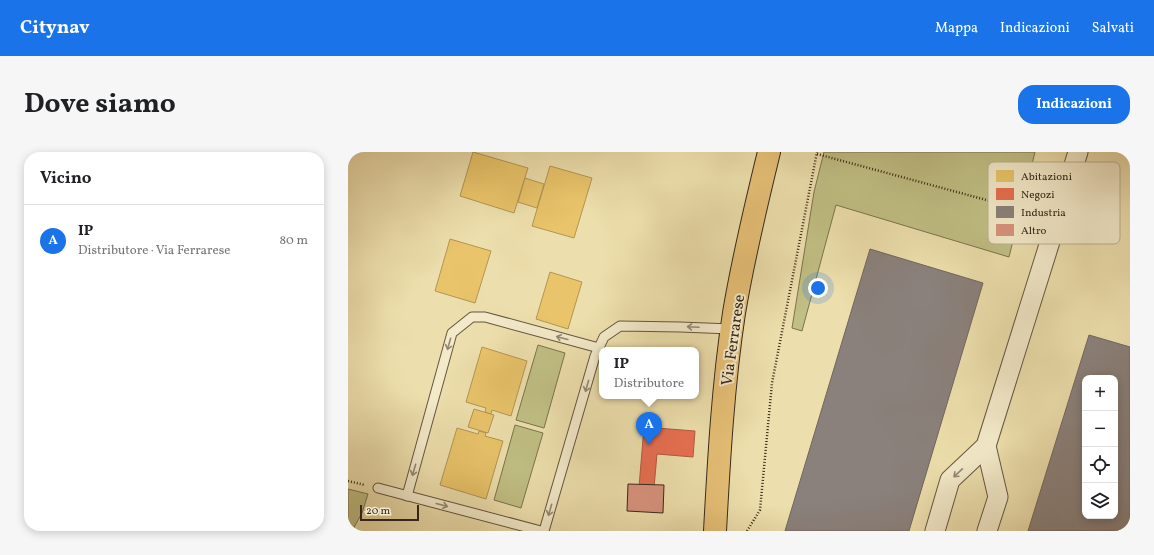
<!DOCTYPE html>
<html lang="it">
<meta charset="utf-8">
<style>
:root{--surface:#fff;--page:#f6f6f6;--text:#202124;--muted:#757577;--line:#e0e0e0;--accent:#1a73e8}
body{margin:0;font-family:Vollkorn,serif;background:var(--page);color:var(--text)}
.controls{position:absolute;right:12px;bottom:12px;display:grid;overflow:hidden;border-radius:8px;box-shadow:0 2px 10px #0003}
.controls button{width:36px;height:36px;display:grid;place-items:center;padding:0;border:0;border-bottom:1px solid var(--line);background:var(--surface);color:var(--text);font:20px sans-serif}
.scale{position:absolute;left:12px;bottom:10px;width:59px;box-sizing:border-box;padding-left:4px;border:2px solid #362719;border-top:0;font-size:11px;line-height:14px;white-space:nowrap;color:#362719;-webkit-text-stroke:3px #f3eaca;paint-order:stroke}
.you{position:absolute;left:470px;top:136px;width:14px;height:14px;margin:-10px;border:3px solid #fff;border-radius:50%;background:#1a73e8;box-shadow:0 0 0 6px #1a73e833}
.badge{display:grid;place-items:center;width:26px;height:26px;border-radius:50%;background:var(--accent);color:#fff;font-size:13px;font-weight:700}
.pin{position:absolute;translate:-50% -33px;filter:drop-shadow(0 1px 2px #0008)}
.pin::after{content:'';position:absolute;top:21px;width:14px;height:12px;background:inherit;clip-path:polygon(0 0,100% 0,50% 100%)}
.popup{position:absolute;left:251px;top:195px;width:100px;height:52px;box-sizing:border-box;display:grid;place-content:center;border-radius:8px;background:var(--surface);filter:drop-shadow(0 1px 3px #0005);font-size:13px;white-space:nowrap;color:var(--muted)}
.popup b{font-size:15px;color:var(--text)}
.popup::after{content:'';position:absolute;left:50%;top:100%;margin-left:-8px;border:8px solid transparent;border-top-color:var(--surface)}
.list{margin:0;padding:0;list-style:none}
h2{display:flex;justify-content:space-between;align-items:center;height:52px;margin:0;padding:0 16px;font-size:17px}
h2 small{font-size:13px;font-weight:400;color:var(--muted)}
.list li{display:grid;grid-template-columns:26px 1fr auto;gap:12px;align-items:center;box-sizing:border-box;height:72px;padding:0 16px;border-top:1px solid var(--line)}
.list b{display:block;font-size:15px;white-space:nowrap}
.list p{margin:0;font-size:13px;white-space:nowrap;color:var(--muted)}
.list em{font-size:13px;font-style:normal;color:var(--muted)}
.icon{flex:none;width:22px;height:22px;fill:none;stroke:currentColor;stroke-width:2;stroke-linecap:round;stroke-linejoin:round}
.map{position:relative;flex:none;width:782px;height:379px;overflow:hidden;border-radius:16px}
header{display:flex;align-items:center;gap:24px;box-sizing:border-box;height:56px;padding:0 20px;background:var(--accent);color:#fff}
header strong{font-size:19px}
nav{display:flex;gap:22px;margin-inline-start:auto;font-size:14px}
.intro{display:flex;align-items:center;justify-content:space-between;box-sizing:border-box;height:96px;padding:0 24px}
h1{margin:0;font-size:28px}
.button{padding:10px 18px;border-radius:16px;background:var(--accent);color:#fff;font-size:14px;font-weight:700}
main{display:flex;gap:24px;padding:0 24px}
aside{flex:1;background:var(--surface);border-radius:16px;box-shadow:0 2px 10px #0003}
.map>svg:first-child{display:block}
.green{fill:#c0bf84;stroke:#7b734e}
.homes{fill:#e9c46a;stroke:#b39552}
.shops{fill:#e76f51;stroke:#b25940}
.industry{fill:#8a817c;stroke:#71665e;fill-rule:evenodd}
.building{fill:#d7927d;stroke:#362719}
.lines{fill:none;stroke-linecap:round;stroke-linejoin:round}
.service-casing{stroke:#64553e;stroke-width:11}
.minor-casing{stroke:#64553e;stroke-width:21}
.primary-casing{stroke:#362719;stroke-width:24}
.path{stroke:#362719;stroke-width:2.5;stroke-dasharray:1 2;stroke-linecap:butt}
.service{stroke:#f3eaca;stroke-width:9}
.minor{stroke:#f3eaca;stroke-width:19}
.primary{stroke:#e6c076;stroke-width:22}
.oneway{stroke:#948872}
.labels{text-anchor:middle;stroke-width:4;stroke-linejoin:round;paint-order:stroke}
.street-label{font-size:16px;fill:#362719;stroke:#f3eaca}
.key{fill:#f3eaca;stroke:#bab095;stroke-width:1}
.key-label{font-size:11px;fill:#362719}
</style>
<header>
<strong>Citynav</strong>
<nav><a>Mappa</a><a>Indicazioni</a><a>Salvati</a></nav>
</header>
<div class="intro"><h1>Dove siamo</h1><a class="button">Indicazioni</a></div>
<main>
<aside>
<h2>Vicino<small></small></h2>
<ul class="list">
<li><span class="badge">A</span><div><b>IP</b><p>Distributore · Via Ferrarese</p></div><em>80 m</em></li>
</ul>
</aside>
<div class="map">
<svg width="782" height="379" viewBox="0 0 782 379">
<rect width="100%" height="100%" fill="#eddfad"/>
<filter id="stains"><feTurbulence type="fractalNoise" baseFrequency=".005" numOctaves="4"/><feColorMatrix values="0 0 0 0 .2 0 0 0 0 .09 0 0 0 0 .02 0 0 0 .5 -.17"/></filter>
<radialGradient id="worn" r=".72"><stop offset=".6" stop-color="#630" stop-opacity="0"/><stop offset="1" stop-color="#630" stop-opacity=".3"/></radialGradient>
<g class="green">
<path d="M476,0H687L661,105L488,53L454,179L444,176L466,40Z"/>
<path d="M190,193L217,201L196,276L168,268Z"/>
<path d="M167,273L195,281L173,356L146,348Z"/>
<path d="M0,337L20,342L14,361L4,379H0Z"/>
</g>
<g class="homes">
<path d="M125,0L180,16L166,61L112,44Z"/>
<path d="M202,14L244,26L226,86L184,74Z"/>
<path d="M177,26L196,32L189,56L170,50Z"/>
<path d="M102,87L143,99L127,151L87,139Z"/>
<path d="M202,120L234,130L220,177L188,167Z"/>
<path d="M134,195L179,209L163,264L144,258L143,262L137,260L138,256L118,250Z"/>
<path d="M126,257L146,263L140,281L120,275Z"/>
<path d="M109,276L130,282L131,279L138,281L137,284L155,289L138,347L92,333Z"/>
</g>
<path class="shops" d="M296,275L347,279L345,305L309,302L306,336L291,335Z"/>
<g class="industry">
<path d="M522,97L635,131L561,379H437Z"/>
<path d="M741,183L782,195V379H680ZM737,226H767V364H737Z"/>
</g>
<path class="building" d="M280,332L316,333L315,361L279,359Z"/>
<g class="lines">
<defs>
<g id="service">
<path d="M30,336L193,379"/>
<path d="M59,344L104,181L124,165H137L251,196"/>
<path d="M196,379L247,204L256,185L272,174L332,175L384,177"/>
</g>
<g id="minor">
<path d="M638,294L650,345L639,379"/>
<path d="M587,379L602,328L638,294L730,0"/>
</g>
<path id="primary" d="M367,379C371,306 375,233 386,161C395,107 408,53 421,0"/>
</defs>
<use href="#service" class="service-casing"/>
<use href="#minor" class="minor-casing"/>
<use href="#primary" class="primary-casing"/>
<g class="path">
<path d="M469,2L690,62"/>
<path d="M0,329L17,333"/>
<path d="M399,379L412,358L424,231L469,0"/>
</g>
<use href="#service" class="service"/>
<use href="#minor" class="minor"/>
<use href="#primary" class="primary"/>
</g>
<defs><path id="oneway-shaft" d="M-6 0H5M1.5-3L5.5 0L1.5 3" fill="none" stroke-width="1.6" stroke-linecap="round" stroke-linejoin="round"/></defs>
<g class="oneway">
<use href="#oneway-shaft" transform="translate(345 175) rotate(-177)"/>
<use href="#oneway-shaft" transform="translate(214 186) rotate(-165)"/>
<use href="#oneway-shaft" transform="translate(101 192) rotate(106)"/>
<use href="#oneway-shaft" transform="translate(239 234) rotate(106)"/>
<use href="#oneway-shaft" transform="translate(66 318) rotate(106)"/>
<use href="#oneway-shaft" transform="translate(610 321) rotate(137)"/>
<use href="#oneway-shaft" transform="translate(94 353) rotate(15)"/>
<use href="#oneway-shaft" transform="translate(202 358) rotate(106)"/>
</g>
<g class="labels">
<g class="street-label">
<text transform="translate(384 188) rotate(-82)" y="6">Via Ferrarese</text>
</g>
</g>
<rect x="640" y="10" width="132" height="82" rx="6" class="key"/>
<rect x="648" y="18" width="18" height="12" fill="#e9c46a"/>
<rect x="648" y="36" width="18" height="12" fill="#e76f51"/>
<rect x="648" y="54" width="18" height="12" fill="#8a817c"/>
<rect x="648" y="72" width="18" height="12" fill="#d7927d"/>
<g class="key-label">
<text x="673" y="28">Abitazioni</text>
<text x="673" y="46">Negozi</text>
<text x="673" y="64">Industria</text>
<text x="673" y="82">Altro</text>
</g>
<rect width="100%" height="100%" filter="url(#stains)"/>
<rect width="100%" height="100%" fill="url(#worn)"/>
</svg>
<div class="controls">
<button>+</button>
<button>−</button>
<button><svg class="icon" aria-label="locate" viewBox="0 0 24 24"><circle cx="12" cy="12" r="6"/><path d="M12 2v4M12 18v4M2 12h4M18 12h4"/></svg></button>
<button><svg class="icon" aria-label="layers" viewBox="0 0 24 24"><path d="M12 4l9 5-9 5-9-5zM3 14l9 5 9-5"/></svg></button>
</div>
<div class="scale">20 m</div>
<div class="you"></div>
<div class="pin badge" style="left:301px;top:293px">A</div>
<div class="popup"><b>IP</b>Distributore</div>
</div>
</main>
